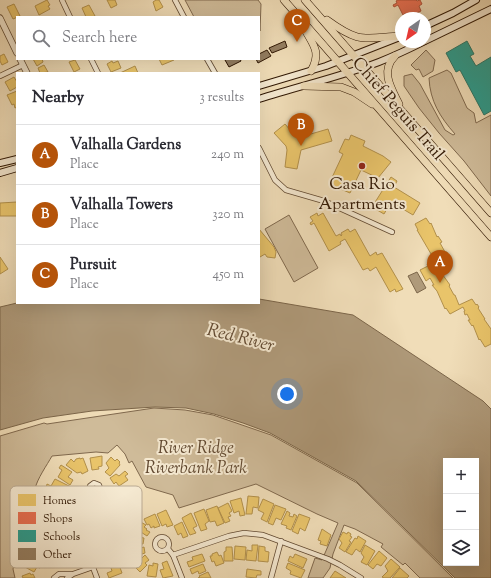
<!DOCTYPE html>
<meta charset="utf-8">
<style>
:root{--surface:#fff;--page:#f2f2f3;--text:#2b2b33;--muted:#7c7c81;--line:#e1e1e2;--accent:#b45309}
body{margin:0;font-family:"Sorts Mill Goudy",serif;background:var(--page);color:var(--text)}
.controls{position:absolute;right:12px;bottom:12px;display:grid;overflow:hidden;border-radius:0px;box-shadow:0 4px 16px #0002}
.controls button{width:36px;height:36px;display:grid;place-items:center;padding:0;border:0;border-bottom:1px solid var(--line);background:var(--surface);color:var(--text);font:20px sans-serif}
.compass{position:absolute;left:395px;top:12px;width:36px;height:36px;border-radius:50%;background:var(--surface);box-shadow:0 4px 16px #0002;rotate:214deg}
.you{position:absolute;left:287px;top:394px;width:14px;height:14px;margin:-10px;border:3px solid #fff;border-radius:50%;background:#1a73e8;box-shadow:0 0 0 6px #1a73e833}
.badge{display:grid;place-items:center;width:26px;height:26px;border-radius:50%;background:var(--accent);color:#fff;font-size:13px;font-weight:700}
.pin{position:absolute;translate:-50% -33px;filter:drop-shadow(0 1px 2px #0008)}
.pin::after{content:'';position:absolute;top:21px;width:14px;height:12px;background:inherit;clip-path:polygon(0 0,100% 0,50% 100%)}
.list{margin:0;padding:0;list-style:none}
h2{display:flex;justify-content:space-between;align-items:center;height:52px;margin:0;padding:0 16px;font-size:17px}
h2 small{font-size:13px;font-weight:400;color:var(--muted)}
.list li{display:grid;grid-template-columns:26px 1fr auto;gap:12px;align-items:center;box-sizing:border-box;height:60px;padding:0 16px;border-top:1px solid var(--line)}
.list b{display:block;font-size:15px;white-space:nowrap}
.list p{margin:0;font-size:13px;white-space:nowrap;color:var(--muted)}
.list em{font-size:13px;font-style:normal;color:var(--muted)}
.icon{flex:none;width:22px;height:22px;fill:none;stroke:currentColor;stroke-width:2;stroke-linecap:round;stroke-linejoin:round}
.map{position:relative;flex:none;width:491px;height:578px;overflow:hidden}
.search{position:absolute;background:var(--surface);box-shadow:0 4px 16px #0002;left:16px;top:16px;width:244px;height:44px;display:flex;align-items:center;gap:10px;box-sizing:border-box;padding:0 14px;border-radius:0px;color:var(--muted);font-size:15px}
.panel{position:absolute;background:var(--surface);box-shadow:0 4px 16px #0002;left:16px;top:72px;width:244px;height:232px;border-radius:0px}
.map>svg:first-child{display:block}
.green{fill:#cfbb99;stroke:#80694e}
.water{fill:#af9a7a;stroke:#7c664a;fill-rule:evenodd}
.homes{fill:#e9c46a;stroke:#b2904b}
.shops{fill:#e76f51;stroke:#b0553a}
.schools{fill:#2a9d8f;stroke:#2c7565}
.building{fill:#947e61;stroke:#301703}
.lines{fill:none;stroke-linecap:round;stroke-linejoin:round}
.minor-casing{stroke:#604830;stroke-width:6}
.tertiary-casing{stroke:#604830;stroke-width:7}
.secondary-casing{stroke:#301703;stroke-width:8}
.primary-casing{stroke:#301703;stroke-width:8}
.minor{stroke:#f5e9d1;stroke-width:4.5}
.tertiary{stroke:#f5e9d1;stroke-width:5.5}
.secondary{stroke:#f5e9d1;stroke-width:6}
.primary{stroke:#f0ddb8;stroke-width:7}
.poi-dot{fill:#8f2418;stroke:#f5e9d1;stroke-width:1.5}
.labels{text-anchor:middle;stroke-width:4;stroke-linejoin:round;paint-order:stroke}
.street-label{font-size:17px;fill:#301703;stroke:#f5e9d1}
.poi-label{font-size:17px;fill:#301703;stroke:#f5e9d1}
.park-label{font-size:17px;font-style:italic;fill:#604830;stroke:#f5e9d1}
.water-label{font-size:18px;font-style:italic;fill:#634b33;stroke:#f5e9d1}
.key{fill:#f5e9d1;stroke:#baaa93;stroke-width:1}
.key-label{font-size:11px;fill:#301703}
</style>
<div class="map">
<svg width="491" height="578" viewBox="0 0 491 578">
<rect width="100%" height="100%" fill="#f0ddb8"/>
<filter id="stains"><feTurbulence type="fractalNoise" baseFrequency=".005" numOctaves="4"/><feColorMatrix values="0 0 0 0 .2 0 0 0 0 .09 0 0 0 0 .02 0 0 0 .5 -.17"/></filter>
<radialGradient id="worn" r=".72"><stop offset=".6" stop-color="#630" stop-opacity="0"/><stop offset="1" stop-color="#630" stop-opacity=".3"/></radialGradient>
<g class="green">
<path d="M185,0H258L261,4L260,31L259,17H194Z"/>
<path d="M426,50L435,60L433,71L423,77L419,69L416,70L411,65Z"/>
<path d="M447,70L451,73L467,108L474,113L476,123L491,115V196L464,161L439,133L419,108L404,86V76L412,74L420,84L445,130L453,135L455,134C440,117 430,101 429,78Z"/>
<path d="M289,215L318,268L294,282L265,229Z"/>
<path d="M154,408L185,410L213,415L271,435L357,483L453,578H420L405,563L403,565L381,547L383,544L355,529L344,525L333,554L330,568L323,578H308L315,558L322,560L338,523L317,514L256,484L179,508L173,495L146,487L132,461L129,463L125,454L117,445L108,453L96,452L52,456C47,465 37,479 35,489C32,503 45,529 50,543L39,540L14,565L13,569L15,578H0V436L44,423L47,424Z"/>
</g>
<g class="water">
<path d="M417,272L426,288L417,293L408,276Z"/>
<path d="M259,299L353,315L483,401L491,409V578H455L356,481L270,433L243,423L214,414L186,408L155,407L92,411L43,418L0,430V307L17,303H259ZM446,461H476V563H446Z"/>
</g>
<g class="homes">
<path d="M47,0L50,5L48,6L50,9L39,15L35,6Z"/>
<path d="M107,0H115L117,5L111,8Z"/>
<path d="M156,0H159L163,7L156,11L153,2Z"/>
<path d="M14,4L20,16L13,19L7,7Z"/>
<path d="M89,5L95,16L93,17H86L82,8Z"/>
<path d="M4,54L8,62L2,65L0,61V56Z"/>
<path d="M33,59H42L43,62L37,66Z"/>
<path d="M159,59H174V60L162,65Z"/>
<path d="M75,60L80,69L74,72L69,62Z"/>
<path d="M112,61L113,63L118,61L121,68L111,72L107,64Z"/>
<path d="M44,65L48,72L40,73L38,68Z"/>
<path d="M135,66L138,73H120Z"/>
<path d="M14,77L17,82V87L10,91L5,82Z"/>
<path d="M17,91V107L15,108L14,104L12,105L7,95Z"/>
<path d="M285,124L297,138L328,129L332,141L301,150L297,169L285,167L287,150L286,146L274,133Z"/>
<path d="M351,135L365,141L363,146L383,156L391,162L378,178L361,170L350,193L329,184L343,154L339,152L345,139L349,140Z"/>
<path d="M391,177L397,181L394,187L420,203L413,215L391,202L384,214L372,207Z"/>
<path d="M17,202V216H0V203Z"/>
<path d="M317,213L318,216L323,213L336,236L340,234L341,236L342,235L341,233L348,229L350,232L355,229L370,256L376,252L377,255L382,253L403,289L396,292L395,289L390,292L376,267L370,271L368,268L363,270L345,239L340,242L341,244L329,251L314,223L311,225L310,223L313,221L310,217Z"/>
<path d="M426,218L430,224L431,223L437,237L438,236L442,242L440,243L445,252H447L449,260L451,259L452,262L451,263L452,264L448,267V268L446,269V268L440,271L450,285L449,286L454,295H455L459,305L472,299L476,305L477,304L479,307L478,308L485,319H484L491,329V344L485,347L480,339L479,340L473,325L472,326L468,320H470L467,314L465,315L464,311H465L463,307L450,314L446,308L445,309L437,291L432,285H434L430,278L426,281L420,270L428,266L427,264L431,262L432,264L435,262L433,259H434L417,230H418L415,224Z"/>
<path d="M259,229L274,247L276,252L275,258L267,257L265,254L260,257L259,256Z"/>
<path d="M0,257L8,269L0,274Z"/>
<path d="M102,456V466L98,467L99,469L92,470L90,458Z"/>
<path d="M111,457L115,461L117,459L120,462L119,463L120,465L110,476L105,472L109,468L106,463Z"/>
<path d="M80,458V459L83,458L88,471L82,474L81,472L77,473L66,465L71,459L74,462L76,459Z"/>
<path d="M61,465L72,472L68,477L73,480L70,485L58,477L62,470L59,468Z"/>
<path d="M125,471L128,474L125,476L128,480L119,486L116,482L114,484L110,478L116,474L119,476Z"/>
<path d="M55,479L71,487L68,493L61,488L57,494L46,488L47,484L51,486Z"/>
<path d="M248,496L259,497L258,508L253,507L252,514H246Z"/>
<path d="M241,498L245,515L240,516L239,511L234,513L230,501Z"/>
<path d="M263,499L274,504L267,522L261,519L264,513L258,510Z"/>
<path d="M228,503L232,511L229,513L231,516L228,517L230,521L225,523L218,508Z"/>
<path d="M275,505L286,509L281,520L276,518L273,525L268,523Z"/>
<path d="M217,506L224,523L217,526L215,521L210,522L206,510Z"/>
<path d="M204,509L209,521L205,524L207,529L201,531L194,513Z"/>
<path d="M166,510L173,525L167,527L166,524L162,526L157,514Z"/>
<path d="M287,511L290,513L289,516L293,517L294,514L297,516L291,530L286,528L287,526L281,524Z"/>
<path d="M191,513L197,526L193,528L196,533L190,535L182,518Z"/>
<path d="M155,514L160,526L154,528V526L151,528L149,524L147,525L144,519Z"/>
<path d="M299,514L310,518L305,531L300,528L298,534L292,531Z"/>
<path d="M137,520L146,525L144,527L147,529L146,530L150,532L147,536L133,527Z"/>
<path d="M182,522L188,536L183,538L181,533L178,535L174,526Z"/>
<path d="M322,529L331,535L327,546L320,544L321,541L318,540Z"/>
<path d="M343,532L347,534L348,532L351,534L350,536L352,537L349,541L351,542L345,552L339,548L342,543L339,539Z"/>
<path d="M128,533L138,535V537L144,538L143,544L127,542Z"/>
<path d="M358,536L366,541L360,552L356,549L352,555L346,552L355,538L357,539Z"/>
<path d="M140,545L141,548L144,547L145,553L133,557L130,549Z"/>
<path d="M252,545H258L256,561L246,560L247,550L252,551Z"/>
<path d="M365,545L375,551L367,565L361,562L364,557L361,553Z"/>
<path d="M235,546L246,547L245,560L234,559Z"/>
<path d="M259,546L265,547V551L269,552L268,562L258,561Z"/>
<path d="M226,547H232L233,561H224V552L226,551Z"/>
<path d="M379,551L387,558L381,566L377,564L373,569L368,565Z"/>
<path d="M217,552L219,556L221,555L224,563L216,566L214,561L212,562L210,556H212V554Z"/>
<path d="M202,554L205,561L189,567L187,562L193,560L192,557Z"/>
<path d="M295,554L307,559L303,568L288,561L290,556L293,558Z"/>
<path d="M145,555L149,560L145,563L147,565L140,572L134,566Z"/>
<path d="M29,559L33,561L34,559L42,563L40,568L37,567L34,572L25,567Z"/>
<path d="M391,559L400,567L390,578H384L382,577L388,571L385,566Z"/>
<path d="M167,561L173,576L163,578L160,570L164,569L162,563Z"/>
<path d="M153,563L158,564L156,577L147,576L149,565L153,566Z"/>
<path d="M288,563L305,570L301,578L290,574L291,571L286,568Z"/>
<path d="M203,564L206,571L199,574L198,571L192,574L190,569Z"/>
<path d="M119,565L122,573L109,578L107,573L112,571L111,568Z"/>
<path d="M400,568L409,576L407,578H392Z"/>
<path d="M247,569L261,571V575H257L256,578L246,577Z"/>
<path d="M335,571L346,578H330Z"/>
<path d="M208,572L211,578H198L200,577L199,576Z"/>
<path d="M30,573L31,575L33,574L35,578H23L22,576Z"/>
</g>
<path class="shops" d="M398,0H416L417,1L420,0L422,4L419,6L421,11L408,17L406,13L403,15L398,5L394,7L393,5L397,3L396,1Z"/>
<path class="schools" d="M467,41L474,54L470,56L476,66L491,57V111L484,115L460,70L456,72L446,53Z"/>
<g class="building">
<path d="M285,41L287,47L272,53L269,48Z"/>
<path d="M267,50L271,56L258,63L256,59H259V54Z"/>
<path d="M228,59H240L241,61L229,67L225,60Z"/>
</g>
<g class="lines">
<defs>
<g id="minor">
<path d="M62,0L70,17"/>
<path d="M175,0L184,17"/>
<path d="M91,59L98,73"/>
<path d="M207,59L215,73"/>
<path d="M0,76L23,65"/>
<path d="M259,148L275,180L286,190L324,201L392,232"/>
<path d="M82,500L88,496L97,493L100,488L99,485L94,483L90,486L87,494L74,509L73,514L97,578"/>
<circle cx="162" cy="544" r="7"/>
<path d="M168,549L173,555L182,578"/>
<path d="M173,555L229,536L244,533L263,535L328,559L340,565L361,578"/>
<path d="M54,578L59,574H72"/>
<path d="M67,578L73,574L93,567"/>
<path d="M271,578L281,541"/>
</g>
<g id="tertiary">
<path d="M0,18L17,53"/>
<path d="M20,59L27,73"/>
</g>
<g id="secondary">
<path d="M425,26L453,13L476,0"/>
<path d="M425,41L491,9"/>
<path d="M259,86L326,66L400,37"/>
<path d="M259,99C299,86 340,77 379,62C394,56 409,49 423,42"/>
<path d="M0,163L17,159"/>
<path d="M0,173L17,168"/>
</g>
<g id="primary">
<path d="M284,0L491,237"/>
<path d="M305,0L491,213"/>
<path d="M327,20C360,44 363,38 401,36"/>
<path d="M304,28C313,45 322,52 311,71"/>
<path d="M395,56C380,71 391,88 399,104"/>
<path d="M304,86L341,87L354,92L372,104"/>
</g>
</defs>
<use href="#minor" class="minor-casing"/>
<use href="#tertiary" class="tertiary-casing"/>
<use href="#secondary" class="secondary-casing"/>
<use href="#primary" class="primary-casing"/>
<use href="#minor" class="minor"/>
<use href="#tertiary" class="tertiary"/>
<use href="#secondary" class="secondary"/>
<use href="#primary" class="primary"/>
</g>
<circle class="poi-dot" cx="362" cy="166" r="4"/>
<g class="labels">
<g class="street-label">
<text transform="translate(399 108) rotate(49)" y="6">Chief Peguis Trail</text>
</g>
<g class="poi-label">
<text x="362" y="189">Casa Rio<tspan x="362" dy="20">Apartments</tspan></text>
</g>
<g class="park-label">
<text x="196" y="453">River Ridge<tspan x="196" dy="20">Riverbank Park</tspan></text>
</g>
<g class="water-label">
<text transform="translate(241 337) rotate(14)" y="6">Red River</text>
</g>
</g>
<rect x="10" y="486" width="132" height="82" rx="6" class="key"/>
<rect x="18" y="494" width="18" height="12" fill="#e9c46a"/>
<rect x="18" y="512" width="18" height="12" fill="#e76f51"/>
<rect x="18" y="530" width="18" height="12" fill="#2a9d8f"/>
<rect x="18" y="548" width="18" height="12" fill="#947e61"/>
<g class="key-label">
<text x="43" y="504">Homes</text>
<text x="43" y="522">Shops</text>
<text x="43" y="540">Schools</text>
<text x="43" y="558">Other</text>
</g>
<rect width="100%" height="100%" filter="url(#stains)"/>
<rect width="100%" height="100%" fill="url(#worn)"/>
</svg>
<div class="controls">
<button>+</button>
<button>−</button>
<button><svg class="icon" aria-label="layers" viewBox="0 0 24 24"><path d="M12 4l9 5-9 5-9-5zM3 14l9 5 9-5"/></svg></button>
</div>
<svg class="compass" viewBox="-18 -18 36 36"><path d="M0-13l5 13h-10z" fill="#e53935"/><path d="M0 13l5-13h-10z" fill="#7c7c81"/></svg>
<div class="you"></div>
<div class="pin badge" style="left:440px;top:283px">A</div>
<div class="pin badge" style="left:301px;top:146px">B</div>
<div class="pin badge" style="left:297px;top:42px">C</div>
<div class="search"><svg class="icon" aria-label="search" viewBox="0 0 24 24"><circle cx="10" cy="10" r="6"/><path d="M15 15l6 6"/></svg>Search here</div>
<section class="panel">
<h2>Nearby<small>3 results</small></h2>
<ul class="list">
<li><span class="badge">A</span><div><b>Valhalla Gardens</b><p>Place</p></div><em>240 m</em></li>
<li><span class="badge">B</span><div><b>Valhalla Towers</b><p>Place</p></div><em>320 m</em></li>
<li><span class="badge">C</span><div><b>Pursuit</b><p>Place</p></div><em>450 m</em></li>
</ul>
</section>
</div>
